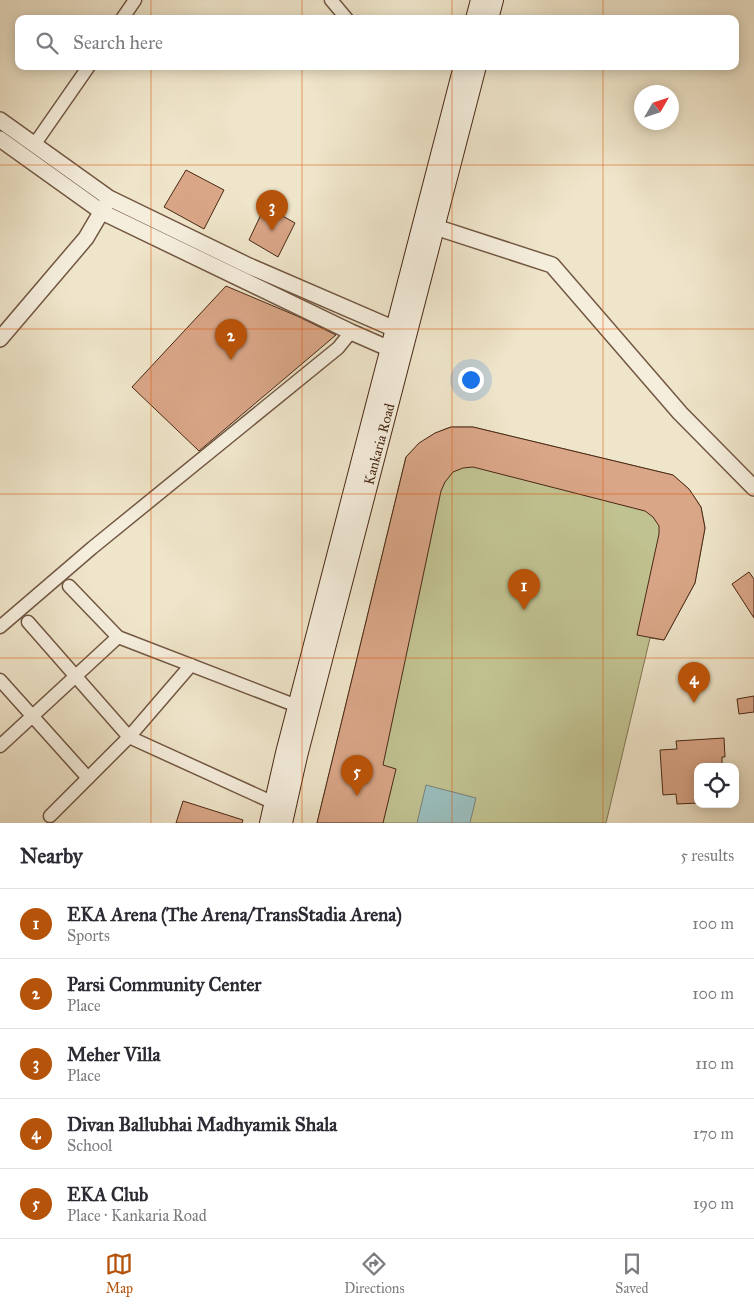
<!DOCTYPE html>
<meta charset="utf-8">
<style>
:root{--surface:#fff;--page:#f2f2f3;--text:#2b2b33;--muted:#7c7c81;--line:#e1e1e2;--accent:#b45309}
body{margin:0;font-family:"IM FELL Great Primer",serif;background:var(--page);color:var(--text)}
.controls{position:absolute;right:15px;bottom:15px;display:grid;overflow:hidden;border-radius:10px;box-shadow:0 2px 12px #0003}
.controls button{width:45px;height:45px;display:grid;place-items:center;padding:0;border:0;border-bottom:1px solid var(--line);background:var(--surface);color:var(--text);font:25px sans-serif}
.compass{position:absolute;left:634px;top:85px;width:45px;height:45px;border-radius:50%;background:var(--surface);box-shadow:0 2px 12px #0003;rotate:51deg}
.you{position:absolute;left:470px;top:379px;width:18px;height:18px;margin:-12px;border:4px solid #fff;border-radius:50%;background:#1a73e8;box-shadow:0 0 0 8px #1a73e833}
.badge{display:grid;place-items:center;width:32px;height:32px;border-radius:50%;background:var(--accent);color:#fff;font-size:16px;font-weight:700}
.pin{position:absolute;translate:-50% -41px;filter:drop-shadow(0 1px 2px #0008)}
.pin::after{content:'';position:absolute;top:26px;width:18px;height:15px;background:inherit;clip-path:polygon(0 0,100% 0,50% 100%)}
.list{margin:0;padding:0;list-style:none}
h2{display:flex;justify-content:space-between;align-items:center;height:65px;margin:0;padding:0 20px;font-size:21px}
h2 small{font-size:16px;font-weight:400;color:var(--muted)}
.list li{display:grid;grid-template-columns:32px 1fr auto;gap:15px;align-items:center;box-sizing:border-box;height:70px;padding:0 20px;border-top:1px solid var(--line)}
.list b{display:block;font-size:19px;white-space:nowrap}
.list p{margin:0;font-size:16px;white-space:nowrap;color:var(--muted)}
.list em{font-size:16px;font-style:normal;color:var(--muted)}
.icon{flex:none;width:28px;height:28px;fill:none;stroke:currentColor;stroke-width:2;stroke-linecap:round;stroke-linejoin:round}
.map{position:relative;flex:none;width:754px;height:823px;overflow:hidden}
.search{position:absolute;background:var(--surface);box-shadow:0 2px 12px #0003;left:15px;right:15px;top:15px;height:55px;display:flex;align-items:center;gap:12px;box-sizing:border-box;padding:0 18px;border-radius:10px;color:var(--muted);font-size:19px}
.sheet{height:415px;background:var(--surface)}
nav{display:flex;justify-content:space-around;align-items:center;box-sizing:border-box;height:70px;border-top:1px solid var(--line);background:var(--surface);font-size:14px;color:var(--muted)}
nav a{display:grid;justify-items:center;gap:2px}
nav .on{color:var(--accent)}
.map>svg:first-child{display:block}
.green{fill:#c1c291;stroke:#857553}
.water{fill:#9bbebd;stroke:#7a827a}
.building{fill:#d9a687;stroke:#492815}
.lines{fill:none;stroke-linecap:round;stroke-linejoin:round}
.minor-casing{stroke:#725742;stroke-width:15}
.tertiary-casing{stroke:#725742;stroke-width:18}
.secondary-casing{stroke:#492815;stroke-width:20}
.minor{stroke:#f5eedd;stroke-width:12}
.tertiary{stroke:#f5eedd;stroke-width:15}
.secondary{stroke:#f5eedd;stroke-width:18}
.grid{fill:none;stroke:#e0570c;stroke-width:1;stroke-opacity:0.55}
.labels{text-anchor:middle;stroke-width:5;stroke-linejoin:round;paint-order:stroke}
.street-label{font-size:14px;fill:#492815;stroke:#f5eedd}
</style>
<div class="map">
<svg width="754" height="823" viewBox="0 0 754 823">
<rect width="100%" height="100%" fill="#efe5ca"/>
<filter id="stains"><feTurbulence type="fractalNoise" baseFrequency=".004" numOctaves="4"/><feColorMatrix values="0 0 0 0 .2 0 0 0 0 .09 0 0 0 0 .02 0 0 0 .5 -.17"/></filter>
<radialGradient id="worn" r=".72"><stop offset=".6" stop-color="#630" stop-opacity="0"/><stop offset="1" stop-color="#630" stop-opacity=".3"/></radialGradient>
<path class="green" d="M451,427H473L673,475L689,489L701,507L705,528L695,583L664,640L650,638L606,823H317L406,457C420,442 432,433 451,427Z"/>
<path class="water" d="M426,785L476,798L470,823H417Z"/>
<g class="building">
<path d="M186,170L224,190L204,229L164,207Z"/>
<path d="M265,206L295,223L278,257L249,240Z"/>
<path d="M226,286L297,316L336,335L199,451L132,387Z"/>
<path d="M451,427H473L673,475L689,489L701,507L705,528L695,583L664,640L637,635L659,534V526L653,517L645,511L473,467L463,468L453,472L445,482L441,491L383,765L396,769L383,823H317L406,457L419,443L435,433Z"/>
<path d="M749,572L754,579V618L732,584Z"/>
<path d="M754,696V712L739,714L737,699Z"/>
<path d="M724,738L725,757H722V767H698V803L677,804L676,794L663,795L660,750L677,749L676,741Z"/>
<path d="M183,801L243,820L242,823H176Z"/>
</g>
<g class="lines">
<defs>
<g id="minor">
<path d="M331,0L347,19"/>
<path d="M122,19L135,0"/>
<path d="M34,145L89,66"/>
<path d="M69,586L118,637L297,706"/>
<path d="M28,622L129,737L274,803"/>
<path d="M0,627L92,548L338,348L351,332"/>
<path d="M0,680L88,778"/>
<path d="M0,746L118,637"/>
<path d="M50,816L129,737L191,665"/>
</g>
<g id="tertiary">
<path d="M0,120L109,198L249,266L404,333"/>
<path d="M0,139L102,212L351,332L399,353"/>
<path d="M426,224L552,265L680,413L754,488"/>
<path d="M0,339L86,238L106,204"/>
</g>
<g id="secondary">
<path d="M475,19L480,0"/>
<path d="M489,19L494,0"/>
<path d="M269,823L285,753L463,66"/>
<path d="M283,823L298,756L477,66"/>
</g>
</defs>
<use href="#minor" class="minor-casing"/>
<use href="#tertiary" class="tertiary-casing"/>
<use href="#secondary" class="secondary-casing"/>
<use href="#minor" class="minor"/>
<use href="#tertiary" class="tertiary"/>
<use href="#secondary" class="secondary"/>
</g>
<path class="grid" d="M151,0V19M302,0V19M452,0V19M603,0V19M151,66V823M302,66V823M452,66V823M603,66V823M0,165H754M0,329H754M0,494H754M0,658H754"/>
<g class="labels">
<g class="street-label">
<text transform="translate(379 444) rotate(-75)" y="5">Kankaria Road</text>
</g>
</g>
<rect width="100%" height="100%" filter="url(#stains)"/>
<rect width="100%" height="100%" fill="url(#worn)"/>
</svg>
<div class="controls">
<button><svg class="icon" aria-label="locate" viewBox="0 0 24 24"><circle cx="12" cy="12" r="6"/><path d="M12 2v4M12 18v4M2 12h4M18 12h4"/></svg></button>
</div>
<svg class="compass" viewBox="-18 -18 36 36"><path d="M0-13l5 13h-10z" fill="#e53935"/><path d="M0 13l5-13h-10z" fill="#7c7c81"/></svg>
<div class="you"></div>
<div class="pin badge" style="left:524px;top:610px">1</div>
<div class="pin badge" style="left:231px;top:360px">2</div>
<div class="pin badge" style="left:272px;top:231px">3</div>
<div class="pin badge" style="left:694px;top:703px">4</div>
<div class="pin badge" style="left:357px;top:796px">5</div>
<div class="search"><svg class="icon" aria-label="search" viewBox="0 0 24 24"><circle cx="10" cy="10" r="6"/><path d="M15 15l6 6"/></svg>Search here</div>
</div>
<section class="sheet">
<h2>Nearby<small>5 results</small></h2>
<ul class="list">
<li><span class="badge">1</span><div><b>EKA Arena (The Arena/TransStadia Arena)</b><p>Sports</p></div><em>100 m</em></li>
<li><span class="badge">2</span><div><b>Parsi Community Center</b><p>Place</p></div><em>100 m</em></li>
<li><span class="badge">3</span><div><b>Meher Villa</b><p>Place</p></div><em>110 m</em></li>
<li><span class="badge">4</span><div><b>Divan Ballubhai Madhyamik Shala</b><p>School</p></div><em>170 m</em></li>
<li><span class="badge">5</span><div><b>EKA Club</b><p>Place · Kankaria Road</p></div><em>190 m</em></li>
</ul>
</section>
<nav>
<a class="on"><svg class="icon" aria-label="map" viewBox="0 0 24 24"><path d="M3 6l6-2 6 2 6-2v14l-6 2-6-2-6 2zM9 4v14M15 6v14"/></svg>Map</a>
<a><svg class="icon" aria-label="directions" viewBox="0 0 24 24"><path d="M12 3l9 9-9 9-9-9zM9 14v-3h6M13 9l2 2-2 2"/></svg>Directions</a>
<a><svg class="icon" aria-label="saved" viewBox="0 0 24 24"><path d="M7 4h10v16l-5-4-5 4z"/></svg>Saved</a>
</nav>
